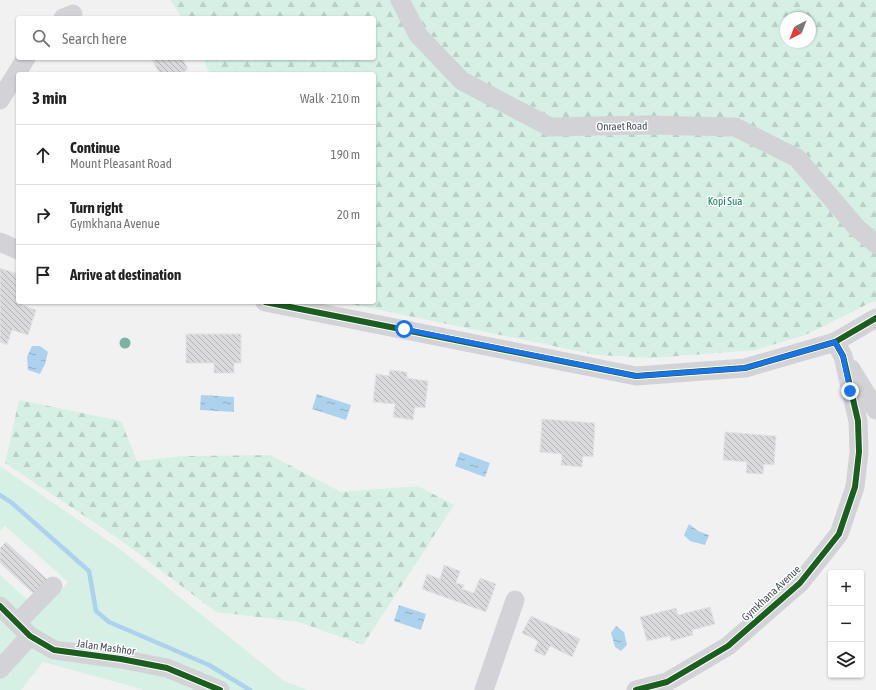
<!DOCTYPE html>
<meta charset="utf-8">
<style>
:root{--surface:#fff;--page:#f6f6f6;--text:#222;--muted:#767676;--line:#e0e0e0}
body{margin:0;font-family:"Asap Condensed",sans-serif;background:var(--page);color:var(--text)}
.controls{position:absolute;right:12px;bottom:12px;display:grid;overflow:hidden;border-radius:4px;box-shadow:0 1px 3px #0004}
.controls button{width:36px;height:36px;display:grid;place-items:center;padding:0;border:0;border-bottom:1px solid var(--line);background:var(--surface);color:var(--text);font:20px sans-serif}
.compass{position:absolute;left:780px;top:12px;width:36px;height:36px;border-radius:50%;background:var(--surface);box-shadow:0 1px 3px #0004;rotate:222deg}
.stop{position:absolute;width:12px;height:12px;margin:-9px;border:3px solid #1a73e8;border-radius:50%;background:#fff}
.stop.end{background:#1a73e8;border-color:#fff;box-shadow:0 1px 4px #0008}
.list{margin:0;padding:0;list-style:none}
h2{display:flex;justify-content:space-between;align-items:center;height:52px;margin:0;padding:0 16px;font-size:17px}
h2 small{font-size:13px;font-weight:400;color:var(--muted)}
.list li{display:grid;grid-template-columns:26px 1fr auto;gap:12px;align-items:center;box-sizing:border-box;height:60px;padding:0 16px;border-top:1px solid var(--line)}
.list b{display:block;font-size:15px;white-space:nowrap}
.list p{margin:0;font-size:13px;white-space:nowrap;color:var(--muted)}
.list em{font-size:13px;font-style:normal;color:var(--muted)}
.icon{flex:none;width:22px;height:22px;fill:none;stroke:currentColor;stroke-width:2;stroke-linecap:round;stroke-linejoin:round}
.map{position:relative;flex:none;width:876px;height:690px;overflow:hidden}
.search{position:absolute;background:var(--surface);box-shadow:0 1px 3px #0004;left:16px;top:16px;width:360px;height:44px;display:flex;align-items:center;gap:10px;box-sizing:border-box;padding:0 14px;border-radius:4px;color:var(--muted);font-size:15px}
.panel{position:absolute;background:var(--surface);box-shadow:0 1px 3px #0004;left:16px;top:72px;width:360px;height:232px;border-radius:4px}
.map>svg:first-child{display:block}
.green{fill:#d6f0e5}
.forest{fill:url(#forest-firs);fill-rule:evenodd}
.water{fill:url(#water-ripples)}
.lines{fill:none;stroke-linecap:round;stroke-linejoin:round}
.stream{stroke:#acd2ed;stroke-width:4.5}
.building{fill:url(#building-back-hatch);stroke:#e3e3e4}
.minor{stroke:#d3d3d7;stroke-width:19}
.cycleway-casing{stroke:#fff;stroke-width:8}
.cycleway{stroke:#1b5e20;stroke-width:6}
.tree{fill:#7bb2a2}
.route{stroke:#1a73e8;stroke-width:5}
.labels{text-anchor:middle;stroke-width:3;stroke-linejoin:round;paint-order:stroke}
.street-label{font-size:11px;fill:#484f5e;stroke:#fff}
.park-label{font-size:11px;fill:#197f61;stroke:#fff}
</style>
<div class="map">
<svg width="876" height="690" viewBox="0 0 876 690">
<defs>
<pattern id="forest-firs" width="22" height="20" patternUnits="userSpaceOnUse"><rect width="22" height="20" fill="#d6f0e5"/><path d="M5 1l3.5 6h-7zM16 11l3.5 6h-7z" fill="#b9d0c7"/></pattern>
<pattern id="water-ripples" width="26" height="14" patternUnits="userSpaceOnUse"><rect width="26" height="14" fill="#acd2ed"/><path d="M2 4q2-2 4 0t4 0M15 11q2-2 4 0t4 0" fill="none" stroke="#8eadc3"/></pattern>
<pattern id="building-back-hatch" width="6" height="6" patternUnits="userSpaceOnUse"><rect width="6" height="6" fill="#dadadd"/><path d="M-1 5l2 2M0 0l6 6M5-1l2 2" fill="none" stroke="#b3b3b6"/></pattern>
</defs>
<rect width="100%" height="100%" fill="#f2f1f1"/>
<path class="green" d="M0,466L120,549L284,681L308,690H145L43,662L21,690H0V575L41,612L68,582L5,526L0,531Z"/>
<g class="forest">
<path d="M170,0H876V302L874,301L805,335L755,350L652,358L597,355L341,302H374V74H210L203,58H374V18H182ZM786,18H810V42H786Z"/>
<path d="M19,400L121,421L137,461L184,456L270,455L341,492L418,486L454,505L363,645L299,622L216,612L119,539L5,463Z"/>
</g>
<g class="water">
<path d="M32,346H40L48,352L45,364L40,374L28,370L27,357Z"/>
<path d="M317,394L351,405L346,420L312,409Z"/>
<path d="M201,395L234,397V412L200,410Z"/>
<path d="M460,452L490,463L485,477L455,466Z"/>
<path d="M689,524L698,531L709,535L705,545L690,541L684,535Z"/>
<path d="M399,605L426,614L421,630L394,621Z"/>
<path d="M616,626L624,632L627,645L621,651L615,647L611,633Z"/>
</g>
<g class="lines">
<path class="stream" d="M0,495L12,503L89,571L96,611L109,622L209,665L250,690"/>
</g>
<g class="building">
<path d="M151,58H182L188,69L180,74H160Z"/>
<path d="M0,268L18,274V302H23L22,305L36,310L28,335L12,330L7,345L0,342Z"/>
<path d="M186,334H241V363H234V373H214V363H186Z"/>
<path d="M390,370L407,372V378L428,381L425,408L415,407L413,420L393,417L395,404L373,402L376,374L389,376Z"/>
<path d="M542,419L595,423L593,457L583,456L582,467L561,465L562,454L540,452Z"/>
<path d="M725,432L776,436L774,465L764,464L763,474L746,473L747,462L723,460Z"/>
<path d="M6,542L49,581L36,596L0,563V548Z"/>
<path d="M444,565L460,571L456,583L464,585L462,589L474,593L480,578L496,584L486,612L422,589L427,574L440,579Z"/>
<path d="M710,607L715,624L692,630L693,635L671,641L670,636L647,641L640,617L676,608L678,615Z"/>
<path d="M531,616L580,639L572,657L550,646L545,656L534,651L538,641L522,633Z"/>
</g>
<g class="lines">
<g class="minor">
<path d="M400,0L418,35L462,81L550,127L647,125L735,127L797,158L857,228L876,244"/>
<path d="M63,18L73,14"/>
<path d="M0,100L26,58"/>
<path d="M0,242L18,250"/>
<path d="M265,302L636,376L745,368L835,342L876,318"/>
<path d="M851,369L876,410"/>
<path d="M0,606L30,636L54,650L121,659L167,668L220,690"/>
<path d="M18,622L53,586"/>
<path d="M0,669L30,636"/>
<path d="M484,690L515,600"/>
<path d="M636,690L667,682L728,646L800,583L839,534L855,487L859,452L858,421L843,356L835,342"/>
</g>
<defs>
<g id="cycleway">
<path d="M265,302L636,376L745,368L835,342L876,318"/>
<path d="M0,606L30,636L54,650L121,659L167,668L220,690"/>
<path d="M636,690L667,682L728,646L800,583L839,534L855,487L859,452L858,421L843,356L835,342"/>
</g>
</defs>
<use href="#cycleway" class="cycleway-casing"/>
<use href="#cycleway" class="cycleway"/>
</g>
<circle class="tree" cx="125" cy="343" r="5.5"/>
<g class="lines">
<path class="route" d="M404,329L636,376L745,368L835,342L843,356L850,391"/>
</g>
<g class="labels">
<g class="street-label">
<text transform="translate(622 126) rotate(-1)" y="4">Onraet Road</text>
<text transform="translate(771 593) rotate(-43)" y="4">Gymkhana Avenue</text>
<text transform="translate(106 647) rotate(8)" y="4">Jalan Mashhor</text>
</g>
<g class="park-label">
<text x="725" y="205">Kopi Sua</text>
</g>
</g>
</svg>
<div class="controls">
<button>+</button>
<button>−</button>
<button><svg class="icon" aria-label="layers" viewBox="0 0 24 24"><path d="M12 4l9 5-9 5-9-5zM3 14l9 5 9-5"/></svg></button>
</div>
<svg class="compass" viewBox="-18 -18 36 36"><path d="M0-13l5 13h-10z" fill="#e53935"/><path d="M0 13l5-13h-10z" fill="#767676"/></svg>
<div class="stop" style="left:404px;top:329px"></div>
<div class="stop end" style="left:850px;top:391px"></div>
<div class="search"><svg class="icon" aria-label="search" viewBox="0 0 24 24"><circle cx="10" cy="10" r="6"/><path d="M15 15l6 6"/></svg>Search here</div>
<section class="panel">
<h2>3 min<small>Walk · 210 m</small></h2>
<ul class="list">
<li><svg class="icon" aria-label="ahead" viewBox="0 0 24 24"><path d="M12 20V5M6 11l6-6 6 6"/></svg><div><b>Continue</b><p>Mount Pleasant Road</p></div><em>190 m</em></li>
<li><svg class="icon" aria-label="right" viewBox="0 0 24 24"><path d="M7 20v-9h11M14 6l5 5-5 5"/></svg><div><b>Turn right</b><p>Gymkhana Avenue</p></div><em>20 m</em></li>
<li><svg class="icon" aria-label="arrive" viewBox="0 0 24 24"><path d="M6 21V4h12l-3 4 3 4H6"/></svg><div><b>Arrive at destination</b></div></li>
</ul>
</section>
</div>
